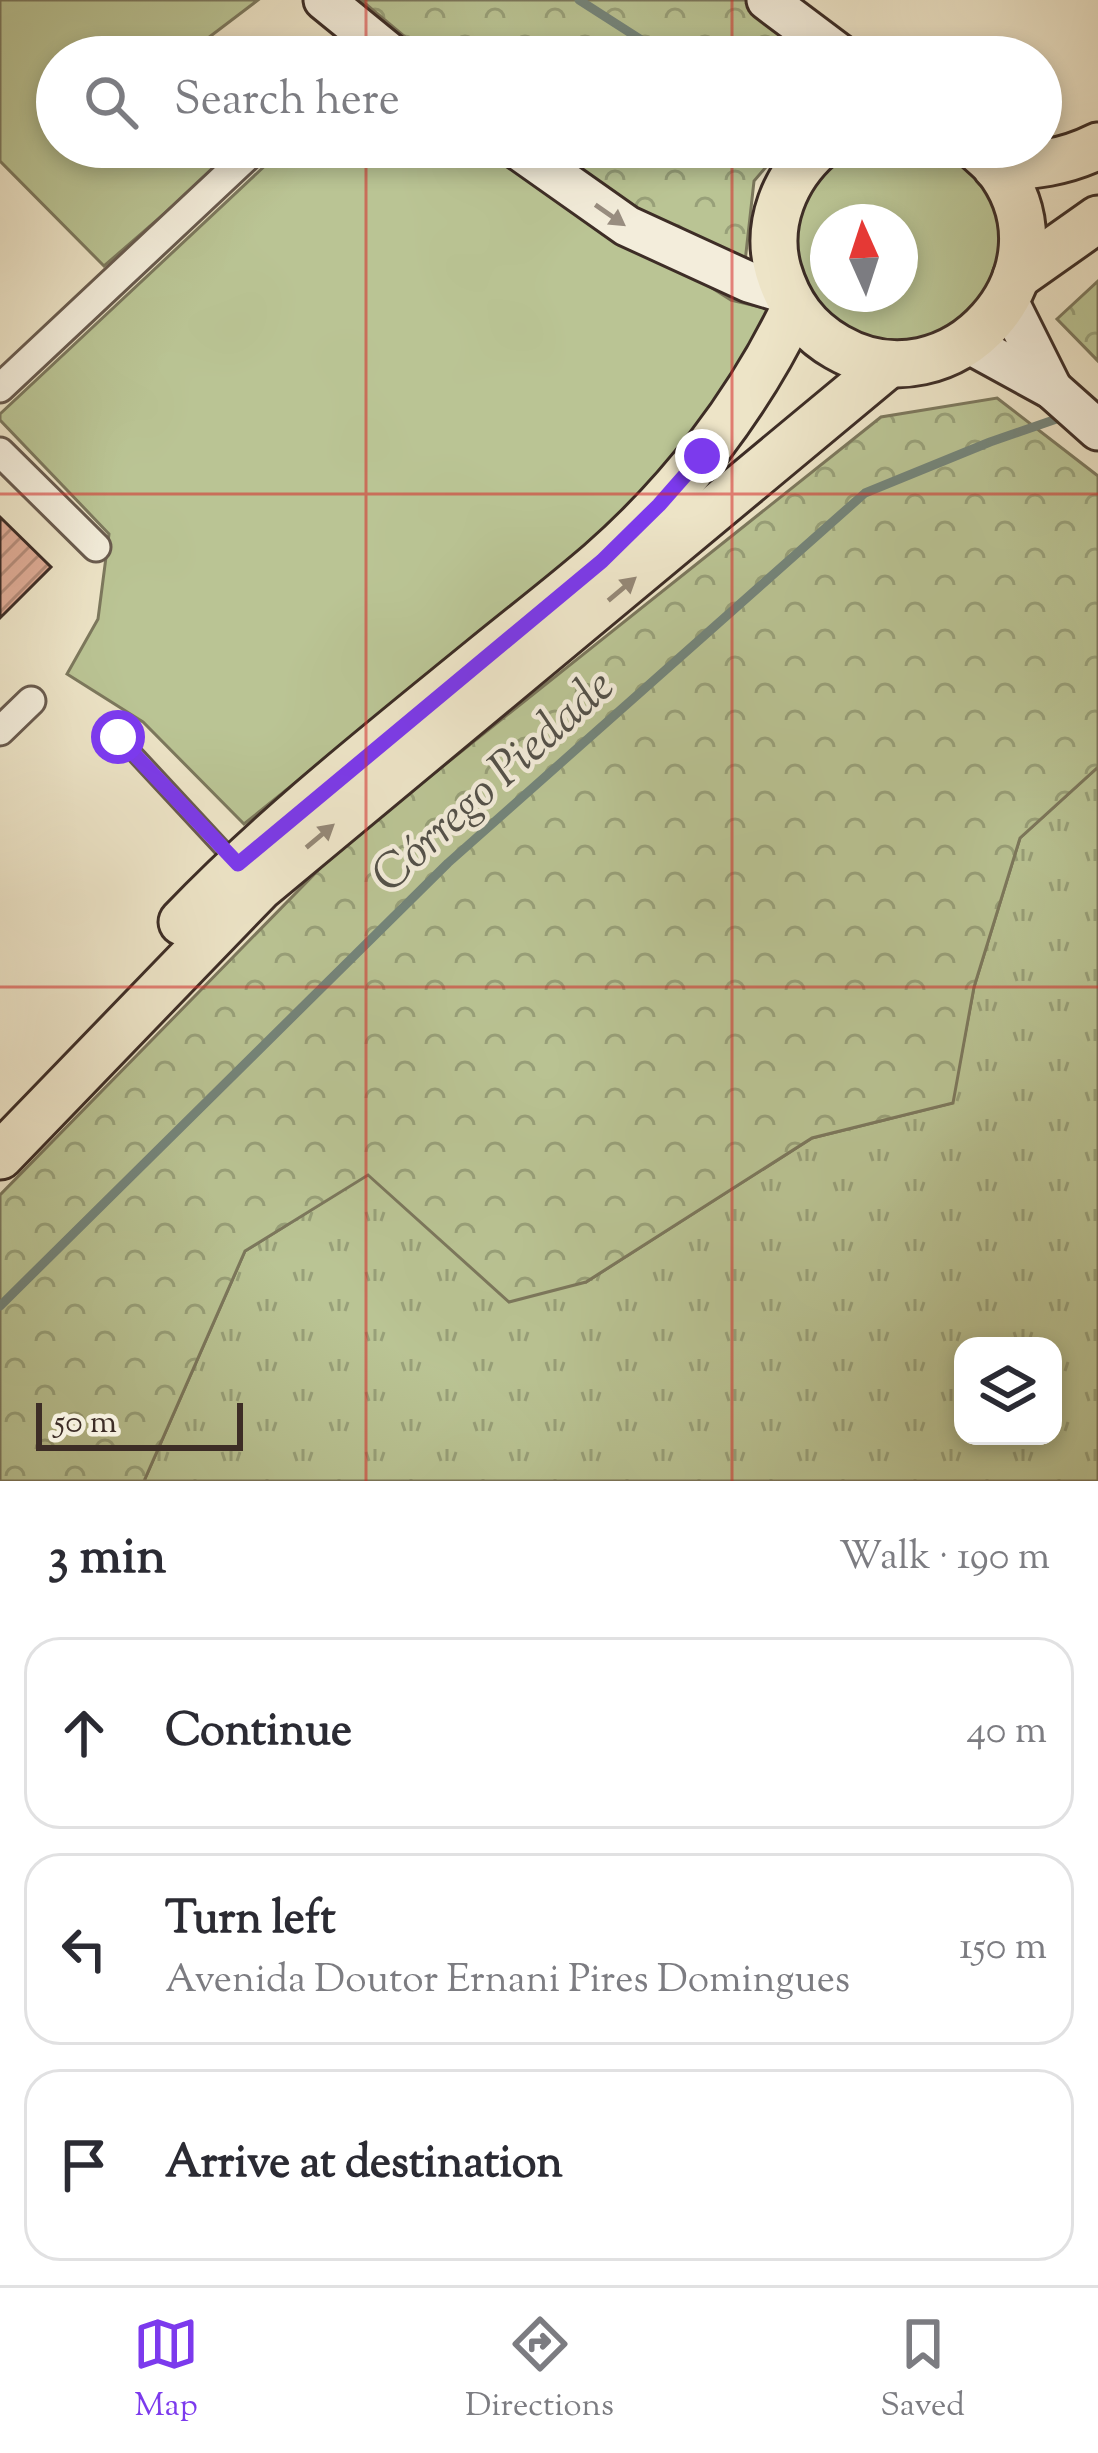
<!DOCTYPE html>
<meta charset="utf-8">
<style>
:root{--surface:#fff;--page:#f2f2f3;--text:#2b2b33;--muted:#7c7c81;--line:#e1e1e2;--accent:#7c3aed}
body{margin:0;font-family:"Sorts Mill Goudy",serif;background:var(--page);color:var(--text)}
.controls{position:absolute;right:36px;bottom:36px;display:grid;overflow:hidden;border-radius:24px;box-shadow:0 6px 18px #0003}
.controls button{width:108px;height:108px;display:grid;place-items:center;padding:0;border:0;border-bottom:3px solid var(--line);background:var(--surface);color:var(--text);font:60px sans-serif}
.compass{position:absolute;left:810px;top:204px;width:108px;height:108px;border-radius:50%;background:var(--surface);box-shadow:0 6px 18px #0003;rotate:357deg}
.scale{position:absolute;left:36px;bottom:30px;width:207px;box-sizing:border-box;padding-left:12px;border:6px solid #3d2d26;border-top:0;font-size:33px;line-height:42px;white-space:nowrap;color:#3d2d26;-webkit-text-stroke:9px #f3eddb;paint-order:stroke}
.stop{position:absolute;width:36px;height:36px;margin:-27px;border:9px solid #7c3aed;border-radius:50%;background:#fff}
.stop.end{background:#7c3aed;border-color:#fff;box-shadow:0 3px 12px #0008}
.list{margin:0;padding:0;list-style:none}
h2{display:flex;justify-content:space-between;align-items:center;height:156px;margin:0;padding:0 48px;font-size:51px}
h2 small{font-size:39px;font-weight:400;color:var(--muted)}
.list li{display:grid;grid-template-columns:78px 1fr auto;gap:36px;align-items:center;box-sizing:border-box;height:192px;margin:0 24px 24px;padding:0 24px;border:3px solid var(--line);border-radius:36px}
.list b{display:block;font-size:45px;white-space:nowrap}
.list p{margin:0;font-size:39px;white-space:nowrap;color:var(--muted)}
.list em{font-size:39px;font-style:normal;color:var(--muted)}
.icon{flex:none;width:66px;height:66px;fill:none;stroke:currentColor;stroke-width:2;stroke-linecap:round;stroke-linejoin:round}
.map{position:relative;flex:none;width:1098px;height:1481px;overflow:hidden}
.search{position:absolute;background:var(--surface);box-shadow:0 6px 18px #0003;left:36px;right:36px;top:36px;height:132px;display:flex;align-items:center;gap:30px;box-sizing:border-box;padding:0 42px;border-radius:66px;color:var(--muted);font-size:45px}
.sheet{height:804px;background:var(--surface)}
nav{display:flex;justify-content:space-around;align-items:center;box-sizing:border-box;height:168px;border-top:3px solid var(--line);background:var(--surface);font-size:33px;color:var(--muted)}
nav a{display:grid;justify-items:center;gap:6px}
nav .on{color:var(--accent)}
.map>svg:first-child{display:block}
.grass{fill:url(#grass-tufts);stroke:#7c785d;stroke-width:3;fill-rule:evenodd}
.forest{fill:url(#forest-crowns);stroke:#7c785d;stroke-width:3}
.park{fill:#bac494;stroke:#7c785d;stroke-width:3;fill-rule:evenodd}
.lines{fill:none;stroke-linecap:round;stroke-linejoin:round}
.stream{stroke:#74857b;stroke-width:9}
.building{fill:url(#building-hatch);stroke:#3d2d26;stroke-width:3}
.service-casing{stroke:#695b4e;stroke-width:20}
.minor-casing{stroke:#695b4e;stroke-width:33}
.secondary-casing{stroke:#3d2d26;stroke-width:45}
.primary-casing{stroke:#3d2d26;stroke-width:51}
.service{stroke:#f3eddb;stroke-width:14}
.minor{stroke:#f3eddb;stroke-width:27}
.secondary{stroke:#f3eddb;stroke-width:39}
.primary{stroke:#ede4c7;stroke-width:45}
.oneway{fill:#988d80}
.oneway2{fill:#958876}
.route{stroke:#7c3aed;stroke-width:15}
.grid{fill:none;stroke:#d62828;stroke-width:3;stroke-opacity:0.55}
.labels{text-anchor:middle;stroke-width:9;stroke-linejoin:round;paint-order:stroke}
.water-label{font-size:48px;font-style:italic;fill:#54524a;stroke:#f3eddb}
</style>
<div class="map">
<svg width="1098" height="1481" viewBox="0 0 1098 1481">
<defs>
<pattern id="grass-tufts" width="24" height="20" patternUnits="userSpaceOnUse" patternTransform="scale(3)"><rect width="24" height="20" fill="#bac494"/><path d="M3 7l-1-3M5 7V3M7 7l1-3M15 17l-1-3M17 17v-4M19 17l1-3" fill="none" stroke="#98a079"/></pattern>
<pattern id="forest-crowns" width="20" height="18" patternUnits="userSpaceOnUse" patternTransform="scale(3)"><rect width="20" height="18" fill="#bac494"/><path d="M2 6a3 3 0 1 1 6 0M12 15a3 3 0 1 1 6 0" fill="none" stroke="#98a079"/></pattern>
<pattern id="building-hatch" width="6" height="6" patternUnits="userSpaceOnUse" patternTransform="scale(3)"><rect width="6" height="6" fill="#deab95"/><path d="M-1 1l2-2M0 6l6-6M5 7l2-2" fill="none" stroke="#b58c79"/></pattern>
</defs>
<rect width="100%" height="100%" fill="#ede4c7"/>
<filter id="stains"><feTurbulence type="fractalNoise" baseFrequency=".00167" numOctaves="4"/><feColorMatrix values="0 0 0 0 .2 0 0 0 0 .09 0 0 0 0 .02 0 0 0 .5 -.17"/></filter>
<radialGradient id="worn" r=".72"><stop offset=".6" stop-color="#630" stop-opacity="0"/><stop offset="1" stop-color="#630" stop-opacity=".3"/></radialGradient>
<path class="grass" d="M1098,767V1481H144L245,1251L368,1174L586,1282L812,1138L952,1103L974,987L1020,838ZM963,1346H1053V1436H963Z"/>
<g class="forest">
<path d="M361,0H755L833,57H429Z"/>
<path d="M541,147H783L754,181L745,262L653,222Z"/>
<path d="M1098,281V361L1057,319Z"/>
<path d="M997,398L1098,476V767L1020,838L974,987L953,1103L812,1138L586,1282L509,1302L368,1175L245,1251L144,1481H0V1195L339,849L881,417Z"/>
</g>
<g class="park">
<path d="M0,0H258L183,57H57V147H224L232,155L104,266L0,161Z"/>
<path d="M285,147H490L731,300L781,312L707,417L618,522L244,824L143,722L67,674L98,619L109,534L0,420V414Z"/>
<path d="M849,147H949L965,156L989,182L1007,250L980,314L918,348L848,337L800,286L794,216L832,157ZM828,222H900V294H828Z"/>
</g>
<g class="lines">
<g class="stream">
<path d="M579,0L668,57"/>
<path d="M0,1306L448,863L865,493L990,442L1068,415"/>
</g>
</g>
<path class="building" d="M0,517L51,567L0,618Z"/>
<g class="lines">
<defs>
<path id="service" d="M119,737L235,862"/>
<g id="minor">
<path d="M0,388L257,147"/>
<path d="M0,452L96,547"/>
<path d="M0,731L31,701"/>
</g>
<g id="secondary">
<path d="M324,0L394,57"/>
<path d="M767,0L843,57"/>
<path d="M515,147L627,226L749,282L785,293"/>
<path d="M1007,299L1052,389"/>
<path d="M968,343L1052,389L1098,430"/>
</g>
<g id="primary">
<path d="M819,147C785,177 765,224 778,270C788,304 806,329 837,347C951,413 1079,270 996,166C990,159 982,153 976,147"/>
<path d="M996,167C1033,166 1064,163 1098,146"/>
<path d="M1016,277L1098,219"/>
<path d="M182,922C275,825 382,741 486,656C524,625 563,595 600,563C680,493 748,405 794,309"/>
<path d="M0,1156L259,888L889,364"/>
</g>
</defs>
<use href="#service" class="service-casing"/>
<use href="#minor" class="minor-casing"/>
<use href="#secondary" class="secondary-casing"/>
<use href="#primary" class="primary-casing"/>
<use href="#service" class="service"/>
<use href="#minor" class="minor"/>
<use href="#secondary" class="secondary"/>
<use href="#primary" class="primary"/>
</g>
<defs><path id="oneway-solid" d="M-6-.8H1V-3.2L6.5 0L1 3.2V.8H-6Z" transform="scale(3)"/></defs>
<use class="oneway" href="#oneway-solid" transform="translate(610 215) rotate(35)"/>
<g class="oneway2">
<use href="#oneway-solid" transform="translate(622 589) rotate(-40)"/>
<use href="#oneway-solid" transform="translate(320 836) rotate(-40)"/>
</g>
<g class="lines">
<path class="route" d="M118,737L238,864L602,561L659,505L702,456"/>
</g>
<path class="grid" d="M366,0V57M732,0V57M366,147V1481M732,147V1481M0,494H1098M0,987H1098"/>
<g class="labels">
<g class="water-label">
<text transform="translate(491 779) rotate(-42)" y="17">Córrego Piedade</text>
</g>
</g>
<rect width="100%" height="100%" filter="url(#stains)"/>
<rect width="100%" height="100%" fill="url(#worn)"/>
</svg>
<div class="controls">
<button><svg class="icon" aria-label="layers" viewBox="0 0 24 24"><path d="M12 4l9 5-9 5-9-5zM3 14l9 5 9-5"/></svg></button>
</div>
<svg class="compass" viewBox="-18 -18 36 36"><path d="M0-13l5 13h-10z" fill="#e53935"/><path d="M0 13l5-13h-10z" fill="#7c7c81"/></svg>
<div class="scale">50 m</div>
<div class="stop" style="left:118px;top:737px"></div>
<div class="stop end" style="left:702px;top:456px"></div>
<div class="search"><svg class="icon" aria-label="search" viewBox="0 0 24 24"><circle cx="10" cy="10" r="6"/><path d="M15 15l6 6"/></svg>Search here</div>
</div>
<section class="sheet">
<h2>3 min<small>Walk · 190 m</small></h2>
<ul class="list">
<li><svg class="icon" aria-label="ahead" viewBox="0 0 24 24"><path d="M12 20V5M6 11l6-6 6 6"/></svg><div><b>Continue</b></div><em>40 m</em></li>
<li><svg class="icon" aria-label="left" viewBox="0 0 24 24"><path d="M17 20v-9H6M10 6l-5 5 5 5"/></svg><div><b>Turn left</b><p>Avenida Doutor Ernani Pires Domingues</p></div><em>150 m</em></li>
<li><svg class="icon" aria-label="arrive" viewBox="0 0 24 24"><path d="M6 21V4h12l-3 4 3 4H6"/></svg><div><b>Arrive at destination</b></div></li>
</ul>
</section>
<nav>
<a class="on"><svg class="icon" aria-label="map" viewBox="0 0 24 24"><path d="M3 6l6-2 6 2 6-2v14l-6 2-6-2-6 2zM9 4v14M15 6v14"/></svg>Map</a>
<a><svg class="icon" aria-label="directions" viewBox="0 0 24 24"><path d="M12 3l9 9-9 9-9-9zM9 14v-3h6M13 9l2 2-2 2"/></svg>Directions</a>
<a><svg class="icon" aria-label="saved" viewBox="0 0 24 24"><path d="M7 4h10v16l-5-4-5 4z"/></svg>Saved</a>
</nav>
